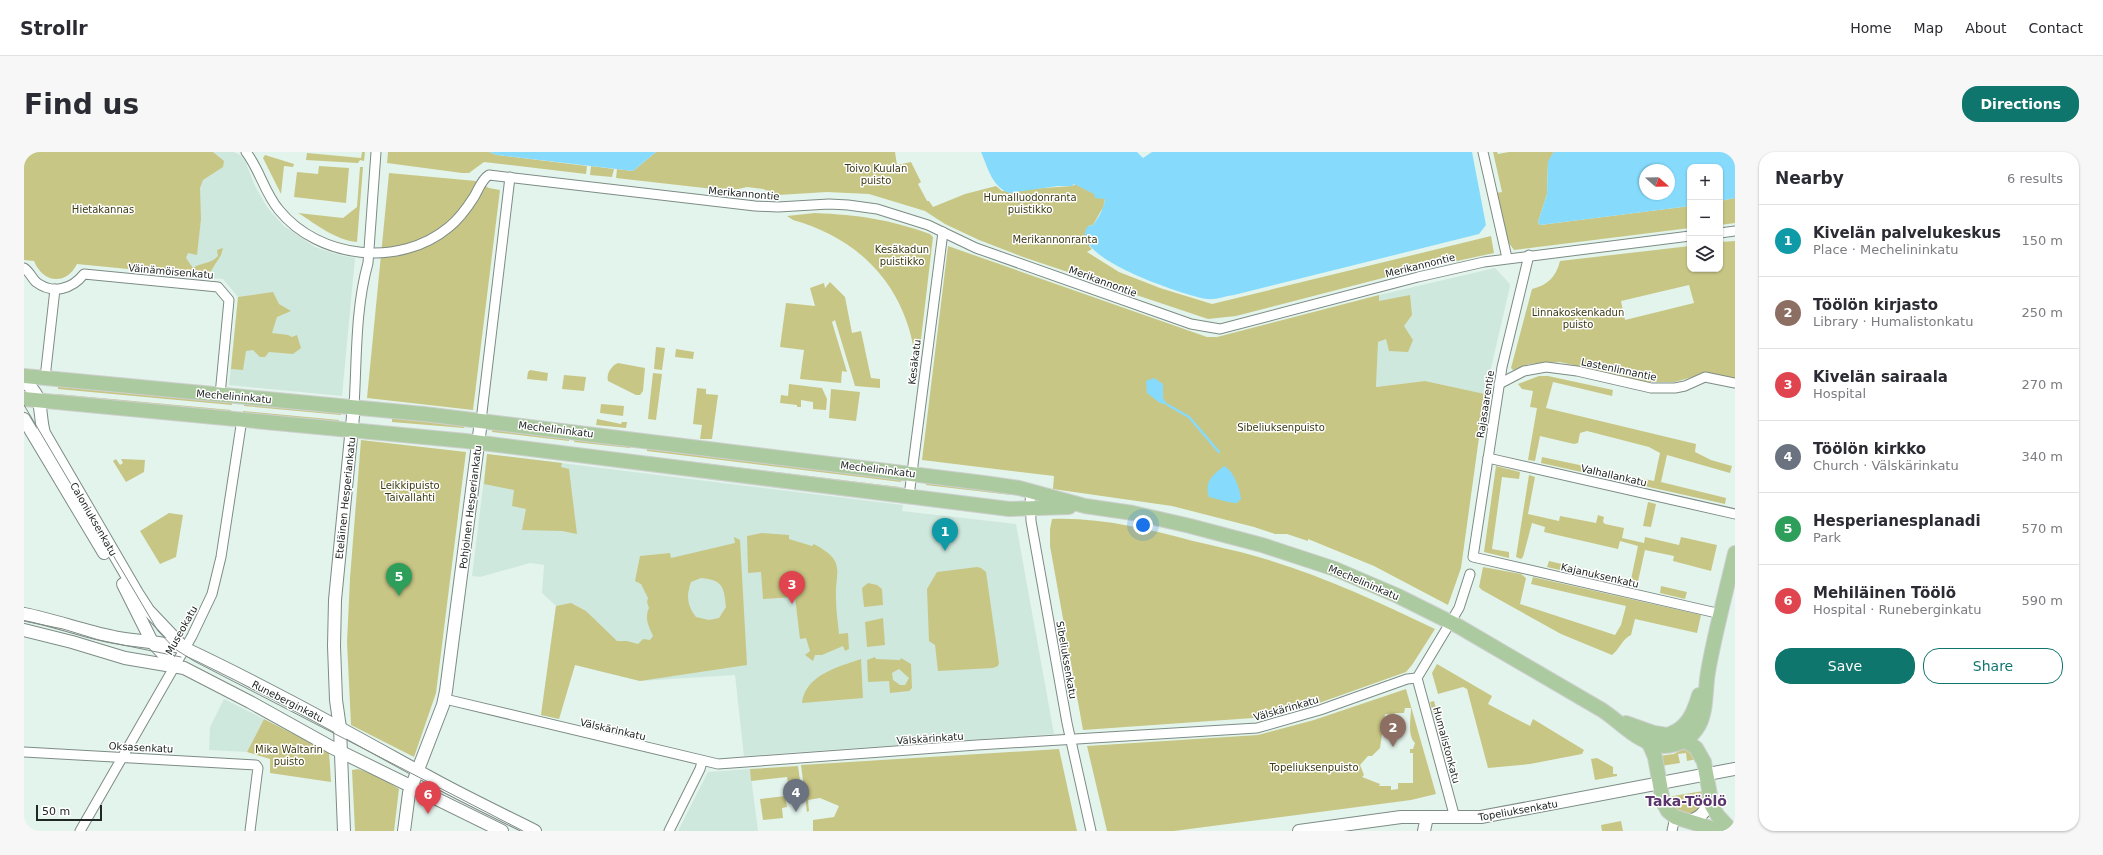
<!DOCTYPE html>
<meta charset="utf-8">
<style>
:root{--surface:#fff;--page:#f7f7f7;--text:#2b2b33;--muted:#7c7c81;--line:#e1e1e2;--accent:#0f766e}
body{margin:0;font-family:"DejaVu Sans",sans-serif;background:var(--page);color:var(--text)}
.controls{position:absolute;right:12px;top:12px;display:grid;overflow:hidden;border-radius:8px;box-shadow:0 1px 3px #0004}
.controls button{width:36px;height:36px;display:grid;place-items:center;padding:0;border:0;border-bottom:1px solid var(--line);background:var(--surface);color:var(--text);font:20px sans-serif}
.compass{position:absolute;left:1615px;top:12px;width:36px;height:36px;border-radius:50%;background:var(--surface);box-shadow:0 1px 3px #0004;rotate:110deg}
.scale{position:absolute;left:12px;bottom:10px;width:66px;box-sizing:border-box;padding-left:4px;border:2px solid #202724;border-top:0;font-size:11px;line-height:14px;white-space:nowrap;color:#202724;-webkit-text-stroke:3px #fff;paint-order:stroke}
.you{position:absolute;left:1119px;top:373px;width:14px;height:14px;margin:-10px;border:3px solid #fff;border-radius:50%;background:#1a73e8;box-shadow:0 0 0 6px #1a73e833}
.badge{display:grid;place-items:center;width:26px;height:26px;border-radius:50%;background:var(--accent);color:#fff;font-size:13px;font-weight:700}
.pin{position:absolute;translate:-50% -33px;filter:drop-shadow(0 1px 2px #0008)}
.pin::after{content:'';position:absolute;top:21px;width:14px;height:12px;background:inherit;clip-path:polygon(0 0,100% 0,50% 100%)}
.list{margin:0;padding:0;list-style:none}
h2{display:flex;justify-content:space-between;align-items:center;height:52px;margin:0;padding:0 16px;font-size:17px}
h2 small{font-size:13px;font-weight:400;color:var(--muted)}
.list li{display:grid;grid-template-columns:26px 1fr auto;gap:12px;align-items:center;box-sizing:border-box;height:72px;padding:0 16px;border-top:1px solid var(--line)}
.list b{display:block;font-size:15px;white-space:nowrap}
.list p{margin:0;font-size:13px;white-space:nowrap;color:var(--muted)}
.list em{font-size:13px;font-style:normal;color:var(--muted)}
.actions{display:flex;gap:8px;padding:12px 16px}
.actions a{flex:1;padding:9px 0;border:1px solid var(--accent);border-radius:16px;text-align:center;font-size:14px;color:var(--accent)}
.actions .main{background:var(--accent);color:#fff}
.icon{flex:none;width:22px;height:22px;fill:none;stroke:currentColor;stroke-width:2;stroke-linecap:round;stroke-linejoin:round}
.map{position:relative;flex:none;width:1711px;height:679px;overflow:hidden;border-radius:16px}
header{display:flex;align-items:center;gap:24px;box-sizing:border-box;height:56px;padding:0 20px;background:var(--surface);border-bottom:1px solid var(--line)}
header strong{font-size:19px}
nav{display:flex;gap:22px;margin-inline-start:auto;font-size:14px}
.intro{display:flex;align-items:center;justify-content:space-between;box-sizing:border-box;height:96px;padding:0 24px}
h1{margin:0;font-size:28px}
.button{padding:10px 18px;border-radius:16px;background:var(--accent);color:#fff;font-size:14px;font-weight:700}
main{display:flex;gap:24px;padding:0 24px}
aside{flex:1;background:var(--surface);border-radius:16px;box-shadow:0 1px 3px #0004}
.map>svg:first-child{display:block}
.built{fill:#cfe8dd}
.green{fill:#c8c685;fill-rule:evenodd}
.water{fill:#86dbfd;fill-rule:evenodd}
.lines{fill:none;stroke-linecap:round;stroke-linejoin:round}
.stream{stroke:#86dbfd;stroke-width:2.5}
.street-casing{stroke:#7d8c85;stroke-width:11}
.secondary-casing{stroke:#7d8c85;stroke-width:14}
.primary-casing{stroke:#cecfcf;stroke-width:16}
.street{stroke:#fff;stroke-width:9}
.secondary{stroke:#fff;stroke-width:12}
.primary{stroke:#acca9f;stroke-width:14}
.tram{stroke:#808c87;stroke-width:1}
.labels{text-anchor:middle;stroke-width:3;stroke-linejoin:round;paint-order:stroke}
.park-label{font-size:10px;fill:#3b3910;stroke:#fff}
.street-label{font-size:10px;fill:#202724;stroke:#fff}
.district-label{font-size:14px;font-weight:bold;fill:#5b356d;stroke:#fff}
</style>
<header>
<strong>Strollr</strong>
<nav><a>Home</a><a>Map</a><a>About</a><a>Contact</a></nav>
</header>
<div class="intro"><h1>Find us</h1><a class="button">Directions</a></div>
<main>
<div class="map">
<svg width="1711" height="679" viewBox="0 0 1711 679">
<rect width="100%" height="100%" fill="#e3f4ec"/>
<g class="built">
<path d="M180,0H210L216,3L221,9L231,34L243,55L260,74L291,95L315,103L331,106L318,244L205,233L214,145L199,127L134,121L141,46Z"/>
<path d="M1471,116L1485,131L1486,134L1461,242L1401,229L1352,235L1355,143Z"/>
<path d="M463,302L879,353L878,359L992,372L1030,582L720,604L711,523L616,529L551,513L535,567L517,563L532,454L518,441L520,413L506,411L456,425L448,424Z"/>
<path d="M200,547L240,567L223,600L185,598L186,575Z"/>
<path d="M726,617L734,679H654L684,620Z"/>
</g>
<g class="green">
<path d="M0,0H189L200,9L199,15L179,28L176,36L177,67L173,103L164,101L162,106L169,116C178,110 187,112 194,104L193,98L199,96L197,103L185,122V125L53,112C42,134 19,131 10,109L0,108Z"/>
<path d="M338,0H341L340,9L336,8L334,11L282,8L283,1L337,6Z"/>
<path d="M364,0H465L473,3L563,14L562,22L460,10L445,21H438L363,11Z"/>
<path d="M632,0H871L873,13L887,10L897,30L894,32L903,49H905L909,55L941,42L972,34L978,39L1048,34L1052,32L1081,47L1079,57H1078L1069,73L1064,74L1065,94L1068,97L1063,100L1095,120L1136,136L1188,152L1467,84L1470,101L1382,120L1212,164L1184,167L999,105L955,88L921,72L901,59L845,42L803,40L754,43L739,37L723,35L710,38H698L592,26L593,17L609,19Z"/>
<path d="M1469,0H1473L1474,2L1485,0H1530L1524,10L1523,42L1514,70L1516,73L1666,54V76L1490,98L1484,90L1472,41L1478,40Z"/>
<path d="M241,3L270,12L269,15L260,14L257,42L239,6Z"/>
<path d="M295,14L325,16L322,51L270,45L273,20L294,22Z"/>
<path d="M567,14L590,17L588,25L566,23Z"/>
<path d="M336,15H339L333,90C311,88 292,72 274,61L319,66L333,55Z"/>
<path d="M365,21L452,29L465,36L476,38L449,258L343,246Z"/>
<path d="M1711,46V71L1696,73V49Z"/>
<path d="M791,61C835,63 864,67 906,82L909,85L894,213H892C885,139 840,88 769,68L763,64Z"/>
<path d="M1711,89V226L1682,221L1651,230H1622L1536,210L1505,212L1489,218L1487,216L1508,137C1524,133 1532,125 1536,109L1666,94V117H1696V90ZM1665,133L1670,151L1601,168L1597,149Z"/>
<path d="M924,94L1183,185H1193L1355,143V149L1386,143L1388,163L1380,174L1389,188L1384,200L1365,199L1362,187L1354,190L1352,235L1401,229L1461,242L1437,416L1424,453L1350,414L1284,387V389L1263,382H1251L1230,375L1148,354L1029,337L1030,324L898,308Z"/>
<path d="M806,130L821,145L828,181L837,179L847,226L856,227V236L831,234L811,168L808,170L823,220L818,219L817,231L776,227L780,198L756,195L762,151L791,154L786,136L800,131L801,136Z"/>
<path d="M249,140L255,152L267,159L253,165L248,181L264,183L268,185L273,183L277,196L269,202L245,200L241,205H236L229,198L222,199L219,218L207,217L214,145Z"/>
<path d="M632,195L641,196L638,218L630,217Z"/>
<path d="M652,197L670,200L669,207L651,205Z"/>
<path d="M594,211L621,216L619,239L616,243H612L584,229C582,222 587,214 594,211Z"/>
<path d="M506,218L524,221L523,229L503,227L504,220Z"/>
<path d="M629,221L638,222L632,268L624,267Z"/>
<path d="M540,223L562,225L560,239L538,237Z"/>
<path d="M1515,224H1524L1589,238L1588,244L1529,230L1522,256L1672,292L1671,300L1687,308L1708,314L1706,321L1643,303L1637,330L1702,346L1701,352L1517,311L1518,305L1630,329L1636,301L1625,295L1563,279L1556,281L1554,291L1550,292L1516,284L1511,309L1504,308L1513,256L1506,255L1509,239L1498,237L1494,232Z"/>
<path d="M34,232L208,248V253L34,237Z"/>
<path d="M765,232L798,236L803,247L802,258L789,257V250L777,248V255H773V253L756,251L757,243L764,244Z"/>
<path d="M673,236L682,237V242L694,243L688,287H676L678,273L669,272Z"/>
<path d="M807,237L836,240L832,269L805,266Z"/>
<path d="M33,242L207,258L206,262L33,246Z"/>
<path d="M220,250L317,258V263L220,254Z"/>
<path d="M577,252L600,254L599,264L576,261Z"/>
<path d="M219,259L315,268V272L219,264Z"/>
<path d="M377,266L441,273L440,276L368,270V267Z"/>
<path d="M573,267L597,272L598,270H603L602,276L572,273Z"/>
<path d="M469,275L545,285V289L468,280Z"/>
<path d="M551,286L607,293L606,296L550,290Z"/>
<path d="M337,288L442,300L412,541L390,605L327,573L323,490L326,426Z"/>
<path d="M623,295L878,326L877,330L623,299Z"/>
<path d="M463,302L538,311L537,315L545,317L553,382L538,379L498,378L502,357L488,354L490,338L460,332Z"/>
<path d="M622,304L876,335V339L622,308Z"/>
<path d="M92,307L96,313L99,311L97,307L121,308L120,320L102,330L89,309Z"/>
<path d="M1472,314L1496,320L1495,327L1478,325L1468,397L1485,400V406L1460,400Z"/>
<path d="M1505,323L1511,325L1504,362L1535,369L1536,364L1572,371L1574,363L1580,365L1579,370L1581,372L1600,376L1598,386L1620,391L1621,385L1655,393L1657,385L1693,393L1687,419L1649,409L1650,404L1621,398L1613,434L1606,432L1614,394L1596,389L1594,397L1520,380L1521,375L1508,371L1499,405L1497,407L1492,405Z"/>
<path d="M903,329L988,339L987,343L902,333Z"/>
<path d="M1624,350L1632,352L1627,375L1619,374Z"/>
<path d="M145,361L159,363L152,405L136,412L116,379Z"/>
<path d="M1028,367C1075,365 1124,377 1169,389C1190,394 1210,398 1231,404C1294,422 1353,449 1411,477L1388,513L1382,520L1295,551L1243,565L1059,578L1026,394V377Z"/>
<path d="M738,381L765,383V387L788,394L790,392C823,410 811,417 812,447C812,459 814,470 815,482L824,481L825,497L821,499L819,494L798,503H791L789,509L781,503L786,499L782,486L776,487L771,445L739,447L737,420L724,421L723,384Z"/>
<path d="M710,385L716,388L723,513L616,529L551,513L535,567L517,563L532,454L547,451L562,459L593,489H603L614,492L619,487L626,488L629,484C625,475 620,466 625,456L623,450L624,446L617,432L611,429L616,404L646,401L647,406L711,391ZM677,426C699,428 700,435 702,455L695,466L685,468L672,465C663,453 662,444 667,430Z"/>
<path d="M1525,409L1550,415L1549,421L1523,415Z"/>
<path d="M953,415L957,416L962,420L975,511L974,514L969,516L914,519L911,493L905,489L903,437L913,420Z"/>
<path d="M1459,415L1497,422L1502,426L1496,452L1591,483L1597,473L1602,454L1507,432L1509,425L1677,463L1673,481L1611,467L1607,483C1597,488 1596,497 1588,503L1537,482L1458,438L1455,435Z"/>
<path d="M1556,416L1586,423L1584,429L1555,422Z"/>
<path d="M844,431L853,433L858,437L859,453L840,455L838,436Z"/>
<path d="M1637,434L1663,440L1661,447L1636,441Z"/>
<path d="M859,466L861,493L843,495L841,470Z"/>
<path d="M851,505L852,507L876,508L877,506L887,512L888,536L885,539L866,541L865,529L844,530L843,508ZM875,517L885,526L881,533H876L869,528L868,521Z"/>
<path d="M837,507L839,546L778,551C781,523 814,515 837,507Z"/>
<path d="M1413,512L1468,544L1464,552L1506,574L1509,567L1560,598L1558,602L1506,612L1464,616L1443,537L1439,535L1414,542L1408,521Z"/>
<path d="M1382,537L1412,642L1387,648L1150,679H1083L1063,594L1234,583L1290,568ZM1381,556H1387C1387,567 1383,583 1391,591L1389,597H1386V601H1389V631H1374V637L1367,638V634H1355L1356,632L1338,625L1340,623L1336,613L1344,604H1348L1356,596L1361,562L1370,563L1371,561H1380Z"/>
<path d="M1410,549L1429,619L1426,620L1406,550Z"/>
<path d="M240,567L305,600L307,630L246,621V607L223,600Z"/>
<path d="M1663,595L1673,607L1663,609L1662,601L1654,602L1656,611L1637,614L1635,604L1650,602Z"/>
<path d="M1035,597L1053,679H789V668L810,665L815,654L796,646L784,648L785,659L783,660L777,613Z"/>
<path d="M1573,606L1589,615V622H1593V624L1571,628L1567,607Z"/>
<path d="M774,614L777,636L765,638L763,625L727,629L726,617Z"/>
<path d="M334,617L356,625L375,637L370,679H331L328,618Z"/>
<path d="M1679,639C1680,651 1676,657 1666,664L1652,662L1643,645Z"/>
<path d="M761,644L763,655L758,656L759,666L739,668L736,647Z"/>
<path d="M1597,669L1599,679H1578L1577,673Z"/>
</g>
<g class="water">
<path d="M465,0H632L609,19L473,3Z"/>
<path d="M957,0H1113L1119,6L1128,0H1448L1462,73L1455,82L1210,143C1201,144 1192,148 1183,147C1162,144 1040,104 1064,74L1069,73C1075,65 1080,56 1081,47L1071,46L1070,42L1050,32L1048,34H1034L985,41C968,35 964,16 957,0Z"/>
<path d="M1530,0H1711V46L1696,49V15H1666V54L1516,73L1514,70L1523,42L1524,9ZM1621,18H1645V42H1621Z"/>
<path d="M1130,226L1139,232V246L1144,253L1136,251L1123,241L1122,229Z"/>
<path d="M1200,314C1210,319 1216,337 1217,347L1213,351C1211,352 1188,346 1185,345C1180,329 1189,323 1200,314Z"/>
</g>
<g class="lines">
<path class="stream" d="M1144,253L1165,265L1195,300"/>
<defs>
<g id="street">
<path d="M222,0C236,18 240,40 255,58C295,107 376,116 425,75C435,67 443,56 450,45C455,37 457,28 465,23L731,54L754,55L805,52L824,53L853,57L904,73L952,96L1167,172L1196,177L1394,125L1460,110L1666,84"/>
<path d="M1459,0L1483,106"/>
<path d="M1696,81L1711,79"/>
<path d="M1505,103L1478,215L1449,405L1697,462"/>
<path d="M0,116C5,119 8,126 12,130C29,143 48,137 60,122L194,135L205,148L196,243"/>
<path d="M21,226L31,137"/>
<path d="M1475,232L1500,219L1522,215L1553,219L1627,236H1651L1661,234L1681,225L1711,231"/>
<path d="M330,254C333,207 331,158 344,111L352,0"/>
<path d="M457,269L486,25"/>
<path d="M1464,306L1711,362"/>
<path d="M1006,339L1007,369L1043,571L1067,679"/>
<path d="M885,344L919,80"/>
<path d="M1393,526L1431,666"/>
<path d="M1393,526L1435,456L1446,422"/>
<path d="M421,547L694,612L953,593L1233,576L1296,558L1383,527L1393,526"/>
<path d="M0,600L232,613L234,616L233,623L226,679"/>
<path d="M56,679L168,484L188,442L197,405L218,267"/>
<path d="M645,679L676,617L678,610"/>
<path d="M1648,679L1651,665"/>
</g>
<g id="secondary">
<path d="M0,230C21,244 14,260 20,281L113,441L124,458L159,495"/>
<path d="M0,267L80,401"/>
<path d="M99,432L128,490L150,513"/>
<path d="M0,462C31,468 59,479 90,485C113,490 137,489 160,496C243,535 323,580 403,624C439,644 475,661 511,679"/>
<path d="M0,478L48,490L101,506L160,516L226,550L307,595L478,679"/>
<path d="M1666,669C1678,665 1683,658 1686,646"/>
<path d="M320,679L316,576L312,548L310,494L311,448L330,254"/>
<path d="M380,679L385,641L419,553L422,539L457,269"/>
<path d="M1275,679L1377,665H1457L1711,617"/>
<path d="M1400,679L1403,665"/>
</g>
<g id="primary">
<path d="M0,224L400,262L960,331L995,336L1061,354L1109,361L1166,374L1238,393L1311,417L1374,444L1434,474L1578,558C1598,571 1614,592 1640,594C1655,594 1668,586 1675,573C1683,558 1681,536 1684,520C1691,480 1702,440 1711,401"/>
<path d="M0,247L442,289L985,357L1045,355"/>
<path d="M1602,571L1630,581L1656,585L1672,596L1680,610L1688,654L1694,664L1708,679"/>
<path d="M1646,582C1664,576 1670,560 1675,543"/>
<path d="M1625,591L1631,605L1639,650L1644,659L1651,665L1696,679"/>
</g>
</defs>
<use href="#street" class="street-casing"/>
<use href="#secondary" class="secondary-casing"/>
<use href="#primary" class="primary-casing"/>
<use href="#street" class="street"/>
<use href="#secondary" class="secondary"/>
<use href="#primary" class="primary"/>
<g class="tram">
<path d="M0,253L134,479L151,497L170,509L499,679"/>
<path d="M0,469L39,477L75,488L157,505"/>
</g>
</g>
<g class="labels">
<g class="park-label">
<text x="852" y="20">Toivo Kuulan<tspan x="852" dy="12">puisto</tspan></text>
<text x="1006" y="49">Humalluodonranta<tspan x="1006" dy="12">puistikko</tspan></text>
<text x="79" y="61">Hietakannas</text>
<text x="1031" y="91">Merikannonranta</text>
<text x="878" y="101">Kesäkadun<tspan x="878" dy="12">puistikko</tspan></text>
<text x="1554" y="164">Linnakoskenkadun<tspan x="1554" dy="12">puisto</tspan></text>
<text x="1257" y="279">Sibeliuksenpuisto</text>
<text x="386" y="337">Leikkipuisto<tspan x="386" dy="12">Taivallahti</tspan></text>
<text x="265" y="601">Mika Waltarin<tspan x="265" dy="12">puisto</tspan></text>
<text x="1290" y="619">Topeliuksenpuisto</text>
</g>
<g class="street-label">
<text transform="translate(720 41) rotate(5)" y="4">Merikannontie</text>
<text transform="translate(1396 113) rotate(-14)" y="4">Merikannontie</text>
<text transform="translate(147 119) rotate(5)" y="4">Väinämöisenkatu</text>
<text transform="translate(1079 129) rotate(20)" y="4">Merikannontie</text>
<text transform="translate(890 210) rotate(-83)" y="4">Kesäkatu</text>
<text transform="translate(1595 217) rotate(12)" y="4">Lastenlinnantie</text>
<text transform="translate(210 244) rotate(5)" y="4">Mechelininkatu</text>
<text transform="translate(1461 252) rotate(-81)" y="4">Rajasaarentie</text>
<text transform="translate(532 277) rotate(7)" y="4">Mechelininkatu</text>
<text transform="translate(854 317) rotate(7)" y="4">Mechelininkatu</text>
<text transform="translate(1590 323) rotate(13)" y="4">Valhallankatu</text>
<text transform="translate(321 346) rotate(-84)" y="4">Eteläinen Hesperiankatu</text>
<text transform="translate(446 355) rotate(-83)" y="4">Pohjoinen Hesperiankatu</text>
<text transform="translate(70 367) rotate(60)" y="4">Caloniuksenkatu</text>
<text transform="translate(1576 423) rotate(13)" y="4">Kajanuksenkatu</text>
<text transform="translate(1340 430) rotate(23)" y="4">Mechelininkatu</text>
<text transform="translate(157 478) rotate(-61)" y="4">Museokatu</text>
<text transform="translate(1043 508) rotate(80)" y="4">Sibeliuksenkatu</text>
<text transform="translate(264 549) rotate(27)" y="4">Runeberginkatu</text>
<text transform="translate(1262 556) rotate(-16)" y="4">Välskärinkatu</text>
<text transform="translate(589 577) rotate(13)" y="4">Välskärinkatu</text>
<text transform="translate(906 586) rotate(-4)" y="4">Välskärinkatu</text>
<text transform="translate(1423 593) rotate(75)" y="4">Humalistonkatu</text>
<text transform="translate(117 595) rotate(3)" y="4">Oksasenkatu</text>
<text transform="translate(1494 658) rotate(-10)" y="4">Topeliuksenkatu</text>
</g>
<g class="district-label">
<text x="1662" y="654">Taka-Töölö</text>
</g>
</g>
</svg>
<div class="controls">
<button>+</button>
<button>−</button>
<button><svg class="icon" aria-label="layers" viewBox="0 0 24 24"><path d="M12 4l9 5-9 5-9-5zM3 14l9 5 9-5"/></svg></button>
</div>
<svg class="compass" viewBox="-18 -18 36 36"><path d="M0-13l5 13h-10z" fill="#e53935"/><path d="M0 13l5-13h-10z" fill="#7c7c81"/></svg>
<div class="scale">50 m</div>
<div class="you"></div>
<div class="pin badge" style="left:921px;top:399px;background:#0f9aa8">1</div>
<div class="pin badge" style="left:1369px;top:595px;background:#8d6e63">2</div>
<div class="pin badge" style="left:768px;top:452px;background:#e0444e">3</div>
<div class="pin badge" style="left:772px;top:660px;background:#6b7280">4</div>
<div class="pin badge" style="left:375px;top:444px;background:#2e9e5b">5</div>
<div class="pin badge" style="left:404px;top:662px;background:#e0444e">6</div>
</div>
<aside>
<h2>Nearby<small>6 results</small></h2>
<ul class="list">
<li><span class="badge" style="background:#0f9aa8">1</span><div><b>Kivelän palvelukeskus</b><p>Place · Mechelininkatu</p></div><em>150 m</em></li>
<li><span class="badge" style="background:#8d6e63">2</span><div><b>Töölön kirjasto</b><p>Library · Humalistonkatu</p></div><em>250 m</em></li>
<li><span class="badge" style="background:#e0444e">3</span><div><b>Kivelän sairaala</b><p>Hospital</p></div><em>270 m</em></li>
<li><span class="badge" style="background:#6b7280">4</span><div><b>Töölön kirkko</b><p>Church · Välskärinkatu</p></div><em>340 m</em></li>
<li><span class="badge" style="background:#2e9e5b">5</span><div><b>Hesperianesplanadi</b><p>Park</p></div><em>570 m</em></li>
<li><span class="badge" style="background:#e0444e">6</span><div><b>Mehiläinen Töölö</b><p>Hospital · Runeberginkatu</p></div><em>590 m</em></li>
</ul>
<div class="actions"><a class="main">Save</a><a>Share</a></div>
</aside>
</main>
